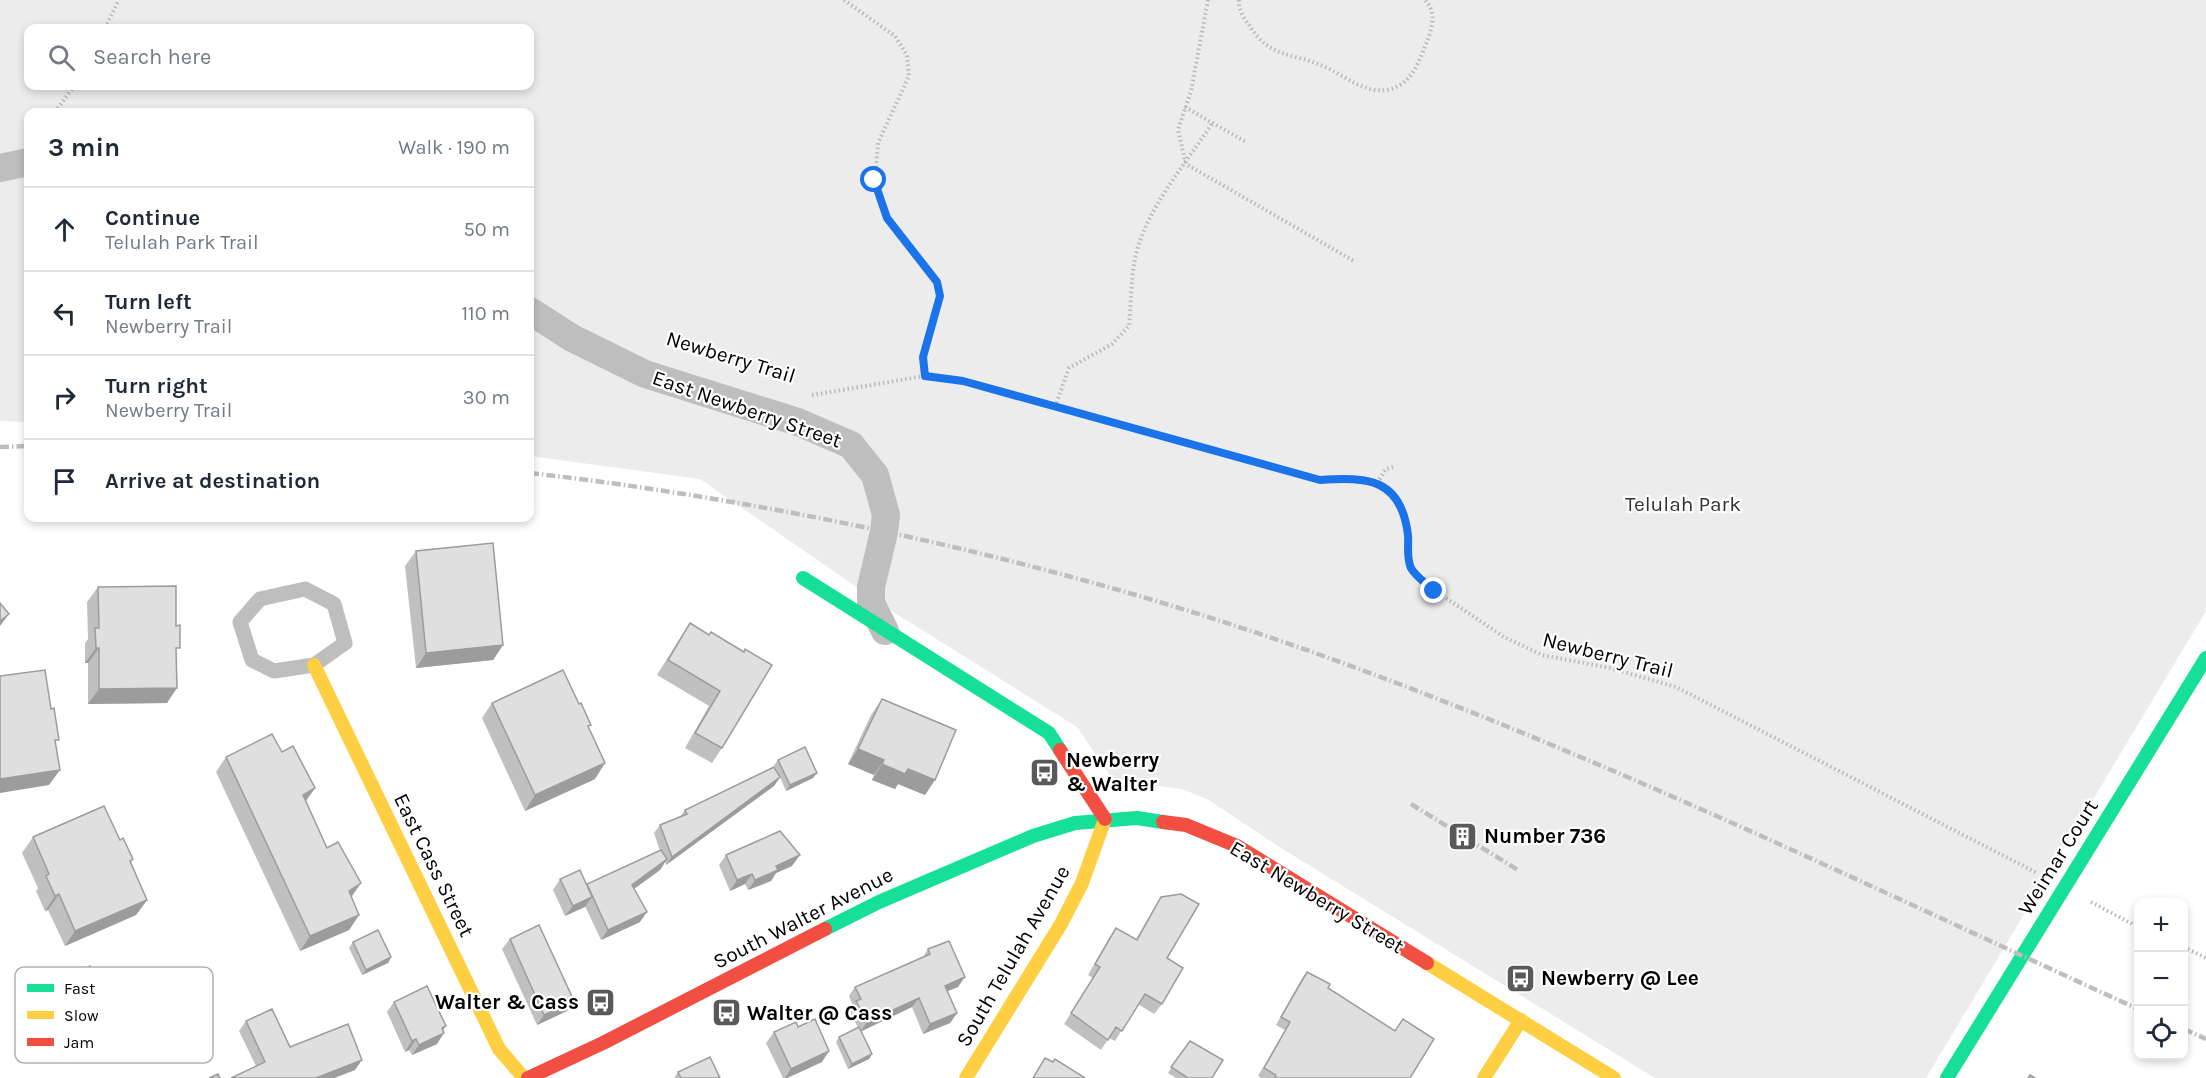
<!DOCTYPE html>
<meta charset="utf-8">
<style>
:root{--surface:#fff;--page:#f6f6f7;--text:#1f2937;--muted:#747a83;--line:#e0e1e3}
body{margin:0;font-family:Karla,sans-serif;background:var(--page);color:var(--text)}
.controls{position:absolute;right:18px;bottom:18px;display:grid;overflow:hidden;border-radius:12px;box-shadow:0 3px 9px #0003}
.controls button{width:54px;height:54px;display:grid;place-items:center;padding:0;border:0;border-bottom:2px solid var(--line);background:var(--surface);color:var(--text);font:30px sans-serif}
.stop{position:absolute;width:18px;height:18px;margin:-14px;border:4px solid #1a73e8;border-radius:50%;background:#fff}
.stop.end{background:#1a73e8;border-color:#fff;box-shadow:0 2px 6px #0008}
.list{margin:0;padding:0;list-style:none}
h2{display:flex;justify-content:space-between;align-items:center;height:78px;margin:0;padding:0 24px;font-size:26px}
h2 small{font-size:20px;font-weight:400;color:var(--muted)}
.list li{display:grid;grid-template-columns:39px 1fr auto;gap:18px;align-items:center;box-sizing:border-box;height:84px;padding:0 24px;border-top:2px solid var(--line)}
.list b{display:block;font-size:22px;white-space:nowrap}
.list p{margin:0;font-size:20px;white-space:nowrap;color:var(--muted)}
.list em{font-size:20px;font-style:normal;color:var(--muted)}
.icon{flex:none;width:33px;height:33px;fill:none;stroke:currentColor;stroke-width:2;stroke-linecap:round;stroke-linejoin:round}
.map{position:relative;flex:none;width:2206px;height:1078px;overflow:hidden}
.search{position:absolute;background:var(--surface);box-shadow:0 3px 9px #0003;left:24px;top:24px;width:510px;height:66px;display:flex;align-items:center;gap:15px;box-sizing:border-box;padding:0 21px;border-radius:12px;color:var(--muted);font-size:22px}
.panel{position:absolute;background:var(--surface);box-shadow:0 3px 9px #0003;left:24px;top:108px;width:510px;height:414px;border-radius:12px}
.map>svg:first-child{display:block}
.green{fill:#ececec;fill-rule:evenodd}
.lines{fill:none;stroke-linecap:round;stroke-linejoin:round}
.path{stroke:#b9b9b9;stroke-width:4;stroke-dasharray:1.5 3;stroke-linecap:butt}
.lane{stroke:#bebebe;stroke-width:15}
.street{stroke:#bebebe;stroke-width:28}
.fast{stroke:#16e098;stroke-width:14}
.slow{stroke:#ffcf43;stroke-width:14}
.jam{stroke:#f24e42;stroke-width:14}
.rail{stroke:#bebebe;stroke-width:4.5;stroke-dasharray:9 3 1.5 3;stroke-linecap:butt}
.wall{fill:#c0c0c0}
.shaded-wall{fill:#9c9c9c}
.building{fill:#dfdfdf;stroke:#9c9c9c;stroke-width:1.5}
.route{stroke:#1a73e8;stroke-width:8}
.labels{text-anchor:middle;stroke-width:4.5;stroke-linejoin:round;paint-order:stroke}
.street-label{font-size:21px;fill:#000;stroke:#fff}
.park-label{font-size:21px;fill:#333;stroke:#fff}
.poi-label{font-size:21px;font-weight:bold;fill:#000;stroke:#fff;text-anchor:start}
.key{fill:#fff;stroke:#b2b2b2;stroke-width:1.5}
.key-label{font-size:16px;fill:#000}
</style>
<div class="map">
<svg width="2206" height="1078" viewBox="0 0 2206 1078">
<rect width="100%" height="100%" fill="#fff"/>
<path class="green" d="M0,0H2206V611L1926,1078H1655L1281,848L1209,800L1182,789L1116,780L1109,774L1077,727L887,608L700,479L530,456V112H28V422L0,421ZM28,28H530V86H28Z"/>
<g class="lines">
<g class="path">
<path d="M844,0L895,36L907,55L909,76L878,143L875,180L887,218L937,282L940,296L923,357L925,376"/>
<path d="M1208,0L1191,91L1178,130L1186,164L1354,261"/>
<path d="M1239,0C1238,9 1244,18 1249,25C1270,59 1291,52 1323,66C1345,75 1366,96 1391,89C1414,82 1420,58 1428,39C1433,25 1436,11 1425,0"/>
<path d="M105,28L119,0"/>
<path d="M1185,107L1246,142"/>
<path d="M55,112L74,86"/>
<path d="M812,395L925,376L942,377L1320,480L1364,478L1385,488L1396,500L1405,516L1408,558L1412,570L1434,590L1504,637L1542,655L1610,668L1676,687L2037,873"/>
<path d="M1055,407L1069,368L1112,344L1129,326C1131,304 1131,279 1135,258C1146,208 1186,164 1213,122"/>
<path d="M1377,483L1386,469L1393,467"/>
<path d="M2091,902L2138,927"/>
<path d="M2184,947L2206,958"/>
</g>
<path class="lane" d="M305,589L334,604L345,643L314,665L274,671L252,660L240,622L260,599Z"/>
<g class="street">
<path d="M0,168L28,162"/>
<path d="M530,311L572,338L645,374L798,422L851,445L875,475L886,515L884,532L871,587V603L885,631"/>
</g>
<g class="fast">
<path d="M803,578L1049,733L1060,750"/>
<path d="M825,929L879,902L1033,836L1075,823L1137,818L1163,822"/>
<path d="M1947,1078L2206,658"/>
</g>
<g class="slow">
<path d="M314,665L499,1049L524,1078"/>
<path d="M1427,963L1614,1078"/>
<path d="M966,1078L1061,924L1082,883L1105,819"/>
<path d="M1484,1078L1521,1020"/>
</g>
<g class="jam">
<path d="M1060,750L1105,819"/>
<path d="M1163,822L1186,825L1237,846L1427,963"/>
<path d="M528,1078L603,1043L825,929"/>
</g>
<g class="rail">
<path d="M0,447L28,446"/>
<path d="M530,473C794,503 1078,567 1329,658C1606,758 1871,887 2138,1009"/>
<path d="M1411,804L1518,870"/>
<path d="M2184,1029L2206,1039"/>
</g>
</g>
<g class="wall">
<path d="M416,551L503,645L493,660L416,668L405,566Z"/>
<path d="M98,587L177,653L167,703L88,704V663H85V643L88,639L87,602Z"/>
<path d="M690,623L708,635L743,652L722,748L712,763L685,748L709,706L657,675L680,638Z"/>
<path d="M882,699L925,795L898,784L895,789L872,780L874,775L848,764L871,715Z"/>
<path d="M492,703L579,704L589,728L595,779L525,811L482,718Z"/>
<path d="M282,752L315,788L306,801L327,848L359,915L349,930L300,951L216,772L226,757Z"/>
<path d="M778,760L813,778L786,791L780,777L774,786L666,865L665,862L660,870L634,889L640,922L601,940L585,906L565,916L553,890L560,879L587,885L660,851L654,833L660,825L680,817L685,810L780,776L774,765Z"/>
<path d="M33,837L120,840L133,859L131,863L147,900L136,915L65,946L48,910L45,911L36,891L38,888L22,853Z"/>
<path d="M726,855L792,866L776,873L771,881L748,890L745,884L730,891L719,865Z"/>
<path d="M1161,897L1167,958L1162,1004L1154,1014L1138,1004L1115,1041L1109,1038L1101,1050L1064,1024L1093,978L1088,975L1109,938L1116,928L1136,939L1154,908Z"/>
<path d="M510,939L567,1011L537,1025L502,949Z"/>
<path d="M353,942L391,957L388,963L362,975L349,948Z"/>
<path d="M928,949L958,987L947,991L957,1013L950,1023L923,1034L912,1007L861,1031L872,1054L869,1059L848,1069L836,1042L839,1037L858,1028L850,1011L853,1006L849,996L855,987L923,957Z"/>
<path d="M1307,972L1328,988L1410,1078H1261L1258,1076L1285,1030L1276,1025L1301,980Z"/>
<path d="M54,983L113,1041L77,1057L69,1041L47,1051L32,1021L40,1010L52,1004L47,993Z"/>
<path d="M394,1002L437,1044L412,1055L409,1050L405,1052L387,1012Z"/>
<path d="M246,1021L290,1047L355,1070L334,1078H231L256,1066L239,1031Z"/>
<path d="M798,1027L822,1062L787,1078H783L766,1043L774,1032Z"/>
<path d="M1190,1041L1212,1078H1176L1168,1073Z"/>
<path d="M678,1072L720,1078H674Z"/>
</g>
<g class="shaded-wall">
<path d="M9,614L0,626V621Z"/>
<path d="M503,645L493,660L416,668L426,653Z"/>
<path d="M96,648H99L88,663H85Z"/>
<path d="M177,688L167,703L88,704L99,689Z"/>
<path d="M858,749L884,760L874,775L848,764Z"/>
<path d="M605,763L595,779L525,811L535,795Z"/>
<path d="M882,764L908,769L935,780L925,795L898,784L895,789L872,780Z"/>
<path d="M60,770L49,785L0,793V779Z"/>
<path d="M817,773L813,778L786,791L790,785Z"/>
<path d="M780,777L774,786L666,865L672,857Z"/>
<path d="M315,788L304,803L303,795Z"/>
<path d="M800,855L792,866L776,873L771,881L748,890L755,880L776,866Z"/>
<path d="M667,859L660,870L624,896L632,885Z"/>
<path d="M752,874L745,884L730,891L737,880Z"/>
<path d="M361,883L350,899L349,891Z"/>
<path d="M59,894L48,910L45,911L55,896Z"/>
<path d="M592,897L585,907L565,916L573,906Z"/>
<path d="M147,900L136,915L65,946L75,931Z"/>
<path d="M647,912L640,922L601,940L608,930Z"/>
<path d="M359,915L349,930L300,951L310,936Z"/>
<path d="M391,957L388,963L362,975L366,970Z"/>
<path d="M965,977L958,987L938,995L945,986Z"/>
<path d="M919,998L912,1007L860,1032L867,1022Z"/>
<path d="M574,1001L567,1011L537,1025L544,1015Z"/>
<path d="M957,1013L950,1023L923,1034L930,1024Z"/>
<path d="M446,1026L439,1036L444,1033L437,1044L412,1055L419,1045L442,1028Z"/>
<path d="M77,1030L69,1041L47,1051L54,1041Z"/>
<path d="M120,1030L113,1041L77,1057L85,1047Z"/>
<path d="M416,1039L409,1050L405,1052L412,1041Z"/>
<path d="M829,1051L822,1062L787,1078H785L791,1069Z"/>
<path d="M872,1054L869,1059L848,1069L852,1064Z"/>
<path d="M362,1060L355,1070L334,1078H316Z"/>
</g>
<g class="building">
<path d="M493,543L503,645L426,653L416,551Z"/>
<path d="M176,586V626L180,625V648H176L177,688L99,689V648H96L95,628H99L98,587Z"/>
<path d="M0,603L9,614L0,621Z"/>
<path d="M690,623L709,635L711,632L744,652L745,649L772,665L722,748L695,733L720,691L668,660Z"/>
<path d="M45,670L51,709L54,708L59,740H55L60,770L0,779V676Z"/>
<path d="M563,670L579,704L581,703L591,725L588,726L605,763L535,795L492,703Z"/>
<path d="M882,699L956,730L935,780L908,769L905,774L882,764L884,760L858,749Z"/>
<path d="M272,734L282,752L293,746L315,788L303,795L327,848L338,842L361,883L349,891L359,915L310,936L226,757Z"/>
<path d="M805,747L817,773L790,785L778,760Z"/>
<path d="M774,767L780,777L672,857L660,825L687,814L685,810Z"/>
<path d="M104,806L120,840L123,838L133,859L130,861L147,900L75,931L59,894L55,896L46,876L49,874L33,837Z"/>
<path d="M780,831L800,855L776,866L778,870L755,880L752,874L737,880L726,855Z"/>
<path d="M661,850L667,859L632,885L647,912L608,930L587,884Z"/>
<path d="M580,870L592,897L573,906L560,879Z"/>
<path d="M1181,894L1199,904L1167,958L1183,968L1162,1004L1145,994L1122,1031L1116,1027L1108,1040L1071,1013L1100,967L1095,964L1116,928L1137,940L1161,897Z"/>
<path d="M539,925L574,1001L544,1015L510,939Z"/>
<path d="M378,930L391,957L366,970L353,942Z"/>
<path d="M949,941L965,977L945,986L957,1013L930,1024L919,998L867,1022L856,1001L861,999L855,987L930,954L928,949Z"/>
<path d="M90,966L120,1030L85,1047L77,1030L54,1041L40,1010L63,999L54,983Z"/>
<path d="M1307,972L1330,984L1328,988L1395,1031L1403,1019L1434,1039L1410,1078H1275L1276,1075L1264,1068L1290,1022L1281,1017Z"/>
<path d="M427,986L446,1026L442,1028L444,1033L419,1045L416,1039L412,1041L394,1002Z"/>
<path d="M272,1009L290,1047L348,1024L362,1060L316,1078H231L265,1062L246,1021Z"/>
<path d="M815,1019L829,1051L791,1069L774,1032L796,1022L798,1027Z"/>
<path d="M859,1027L872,1054L852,1064L839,1037Z"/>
<path d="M1190,1041L1223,1060L1212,1078H1188L1171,1067Z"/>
<path d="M710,1057L720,1078H681L678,1072Z"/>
<path d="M1045,1058L1053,1062L1055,1059L1085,1078H1033Z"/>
<path d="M218,1074L220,1078H209Z"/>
<path d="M2030,1075L2035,1078H2028Z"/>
</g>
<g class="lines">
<path class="route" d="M874,180L887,218L937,282L940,296L923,357L925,376L963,381L1320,480C1368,477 1401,478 1408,535C1409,546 1406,557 1411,568C1415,576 1427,584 1434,591"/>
</g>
<defs>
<symbol id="bus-square" viewBox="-11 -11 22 22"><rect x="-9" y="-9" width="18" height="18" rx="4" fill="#595959" stroke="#fff"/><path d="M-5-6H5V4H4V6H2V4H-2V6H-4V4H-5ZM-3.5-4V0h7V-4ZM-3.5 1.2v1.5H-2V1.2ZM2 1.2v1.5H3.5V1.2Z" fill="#fff"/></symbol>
<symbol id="building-square" viewBox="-11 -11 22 22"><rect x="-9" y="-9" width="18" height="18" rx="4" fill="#595959" stroke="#fff"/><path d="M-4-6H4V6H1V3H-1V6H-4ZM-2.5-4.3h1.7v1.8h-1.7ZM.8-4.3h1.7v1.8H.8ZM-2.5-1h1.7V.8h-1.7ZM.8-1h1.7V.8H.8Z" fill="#fff"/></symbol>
</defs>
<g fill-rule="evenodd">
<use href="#bus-square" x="1028" y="756" width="33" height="33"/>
<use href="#building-square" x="1446" y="820" width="33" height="33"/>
<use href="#bus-square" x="1504" y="962" width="33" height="33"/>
<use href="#bus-square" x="584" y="986" width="33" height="33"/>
<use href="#bus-square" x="710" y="996" width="33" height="33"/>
</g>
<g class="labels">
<g class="street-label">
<text transform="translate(731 357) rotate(17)" y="7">Newberry Trail</text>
<text transform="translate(747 409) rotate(19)" y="7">East Newberry Street</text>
<text transform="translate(1608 655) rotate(14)" y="7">Newberry Trail</text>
<text transform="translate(2058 857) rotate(-58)" y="7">Weimar Court</text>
<text transform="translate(434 865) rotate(64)" y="7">East Cass Street</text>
<text transform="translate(1317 897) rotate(31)" y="7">East Newberry Street</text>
<text transform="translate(803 918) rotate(-27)" y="7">South Walter Avenue</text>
<text transform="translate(1013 956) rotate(-60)" y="7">South Telulah Avenue</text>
</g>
<g class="park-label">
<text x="1683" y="511">Telulah Park</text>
</g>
<g class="poi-label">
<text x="1066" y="767">Newberry<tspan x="1066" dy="24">&amp; Walter</tspan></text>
<text x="1484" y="843">Number 736</text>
<text x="1541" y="985">Newberry @ Lee</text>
<text x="579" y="1009" text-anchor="end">Walter &amp; Cass</text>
<text x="747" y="1020">Walter @ Cass</text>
</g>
</g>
<rect x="15" y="967" width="198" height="96" rx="9" class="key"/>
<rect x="27" y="984" width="27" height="8" fill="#16e098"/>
<rect x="27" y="1011" width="27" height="8" fill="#ffcf43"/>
<rect x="27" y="1038" width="27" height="8" fill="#f24e42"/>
<g class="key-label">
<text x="64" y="994">Fast</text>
<text x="64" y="1021">Slow</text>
<text x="64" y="1048">Jam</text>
</g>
</svg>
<div class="controls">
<button>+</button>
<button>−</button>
<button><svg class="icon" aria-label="locate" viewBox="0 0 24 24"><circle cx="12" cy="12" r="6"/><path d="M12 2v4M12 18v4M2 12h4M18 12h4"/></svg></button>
</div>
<div class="stop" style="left:874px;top:180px"></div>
<div class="stop end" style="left:1434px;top:591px"></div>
<div class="search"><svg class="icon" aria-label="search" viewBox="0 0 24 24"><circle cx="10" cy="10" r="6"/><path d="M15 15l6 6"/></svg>Search here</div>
<section class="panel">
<h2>3 min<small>Walk · 190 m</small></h2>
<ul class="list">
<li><svg class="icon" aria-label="ahead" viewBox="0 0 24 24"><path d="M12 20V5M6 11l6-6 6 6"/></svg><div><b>Continue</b><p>Telulah Park Trail</p></div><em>50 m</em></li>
<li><svg class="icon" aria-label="left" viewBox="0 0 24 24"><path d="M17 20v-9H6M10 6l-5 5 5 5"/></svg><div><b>Turn left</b><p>Newberry Trail</p></div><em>110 m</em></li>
<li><svg class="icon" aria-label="right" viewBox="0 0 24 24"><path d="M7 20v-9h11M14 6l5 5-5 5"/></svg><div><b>Turn right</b><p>Newberry Trail</p></div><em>30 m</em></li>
<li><svg class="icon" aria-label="arrive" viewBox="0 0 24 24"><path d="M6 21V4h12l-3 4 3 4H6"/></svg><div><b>Arrive at destination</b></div></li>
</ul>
</section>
</div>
